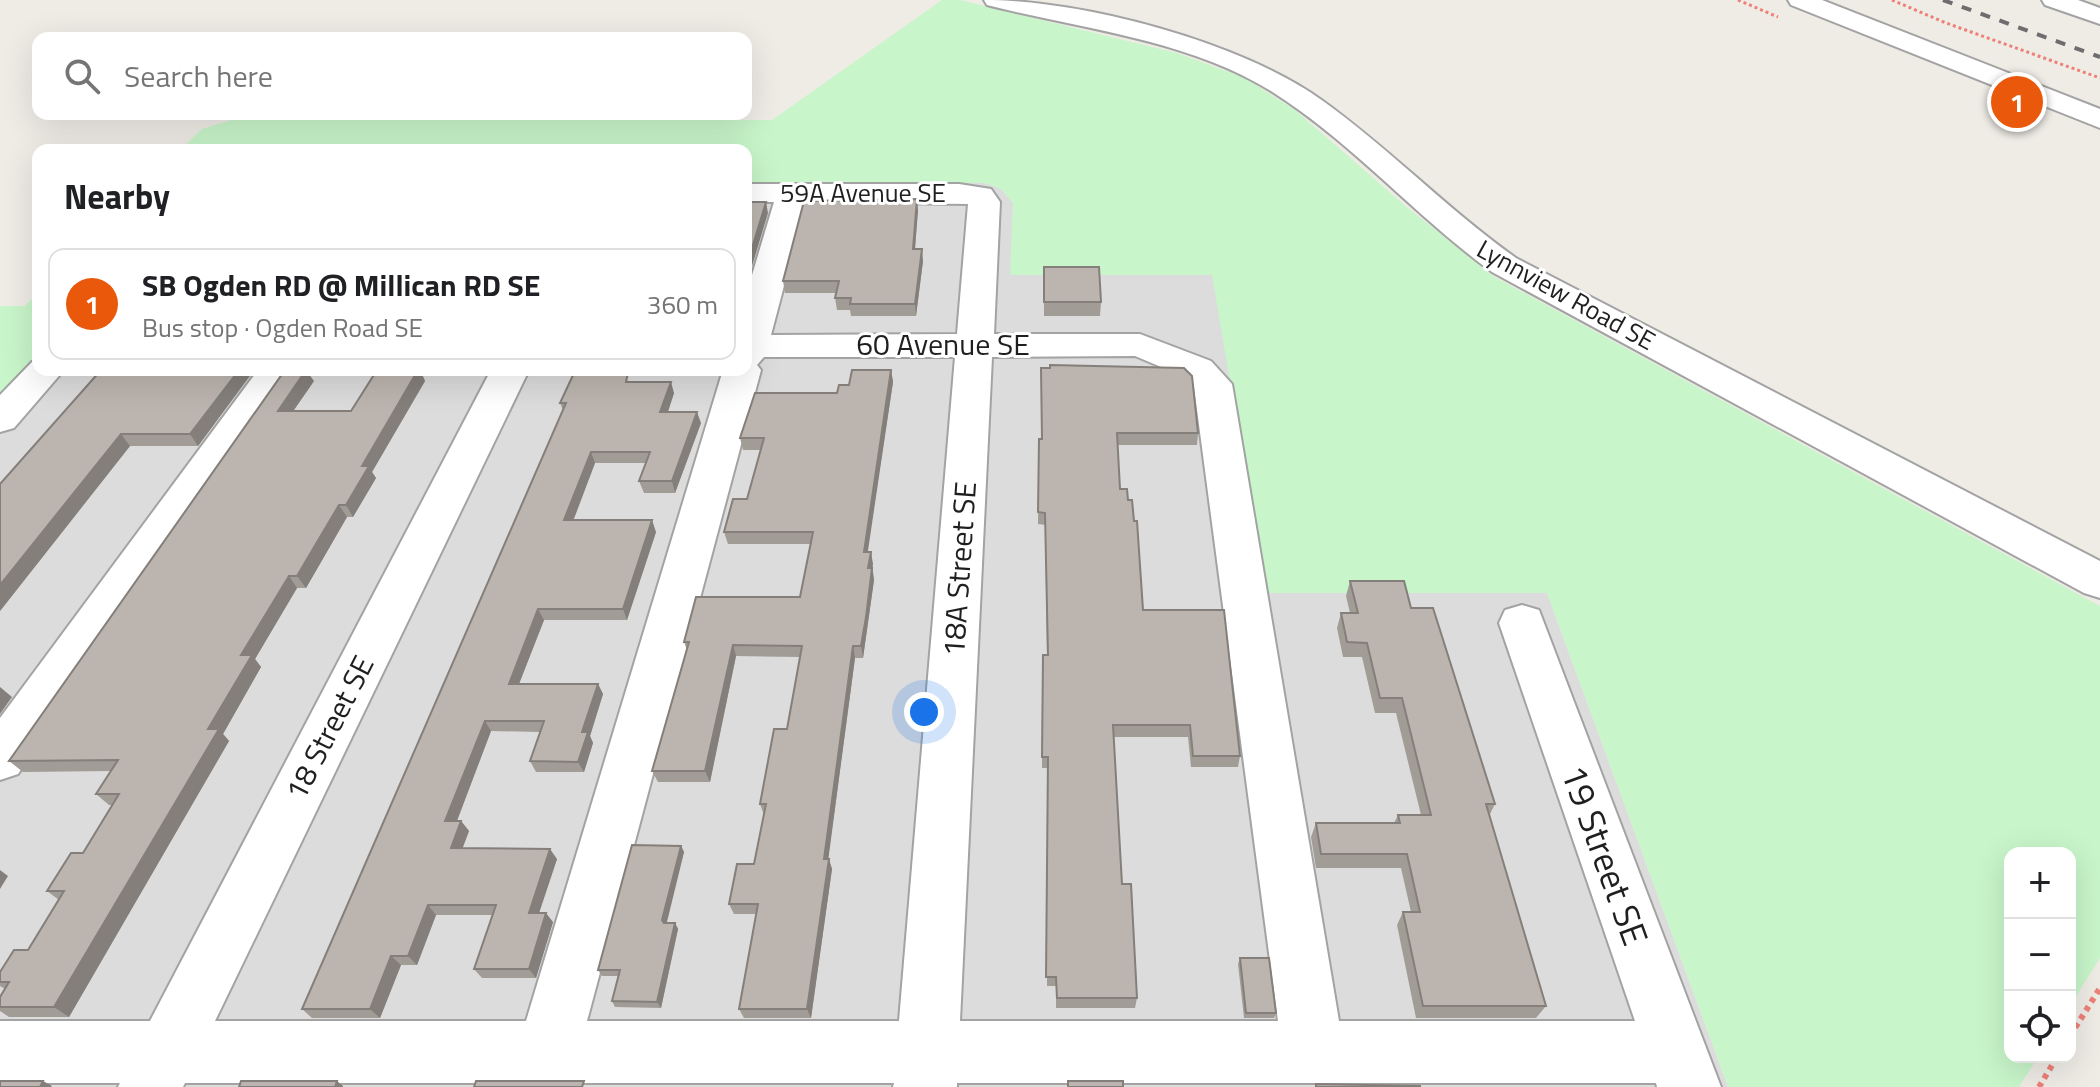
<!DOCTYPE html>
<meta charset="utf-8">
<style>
:root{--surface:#fff;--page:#f6f6f6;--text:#202124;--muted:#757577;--line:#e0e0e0;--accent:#ea580c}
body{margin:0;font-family:"Titillium Web",sans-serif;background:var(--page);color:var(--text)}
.controls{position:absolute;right:24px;bottom:24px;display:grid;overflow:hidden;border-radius:16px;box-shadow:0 8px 32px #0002}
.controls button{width:72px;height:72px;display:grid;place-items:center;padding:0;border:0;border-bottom:2px solid var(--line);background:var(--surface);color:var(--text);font:40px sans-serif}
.you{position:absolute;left:924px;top:712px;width:28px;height:28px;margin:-20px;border:6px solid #fff;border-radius:50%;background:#1a73e8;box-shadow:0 0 0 12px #1a73e833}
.badge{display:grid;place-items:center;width:52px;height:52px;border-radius:50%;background:var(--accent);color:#fff;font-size:26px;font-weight:700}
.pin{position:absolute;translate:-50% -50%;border:4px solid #fff;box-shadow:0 2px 8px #0006}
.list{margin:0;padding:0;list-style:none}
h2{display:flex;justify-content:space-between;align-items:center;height:104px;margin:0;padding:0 32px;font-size:34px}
h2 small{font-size:26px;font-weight:400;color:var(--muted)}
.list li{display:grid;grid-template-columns:52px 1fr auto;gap:24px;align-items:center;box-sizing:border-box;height:112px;margin:0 16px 16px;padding:0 16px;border:2px solid var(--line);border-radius:16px}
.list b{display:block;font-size:30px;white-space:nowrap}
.list p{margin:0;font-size:26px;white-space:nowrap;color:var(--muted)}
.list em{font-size:26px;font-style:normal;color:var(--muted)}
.icon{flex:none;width:44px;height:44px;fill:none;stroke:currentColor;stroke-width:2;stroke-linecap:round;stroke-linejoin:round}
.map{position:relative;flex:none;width:2100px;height:1087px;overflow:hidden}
.search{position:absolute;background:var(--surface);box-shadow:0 8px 32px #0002;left:32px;top:32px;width:720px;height:88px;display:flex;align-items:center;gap:20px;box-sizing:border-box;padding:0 28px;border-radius:16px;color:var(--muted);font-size:30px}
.panel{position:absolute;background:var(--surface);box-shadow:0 8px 32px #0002;left:32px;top:144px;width:720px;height:232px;border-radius:16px}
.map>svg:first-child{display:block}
.residential{fill:#dddcdc}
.park{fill:#c8f5ca}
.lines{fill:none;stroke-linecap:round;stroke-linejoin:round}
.minor-casing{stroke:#a3a3a3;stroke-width:4}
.path-far1{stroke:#ed8179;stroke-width:3;stroke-dasharray:3 3;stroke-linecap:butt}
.path{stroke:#ed8179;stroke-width:6;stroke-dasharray:5 5;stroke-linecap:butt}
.minor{fill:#fff;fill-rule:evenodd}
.rail{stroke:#6d6d6d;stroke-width:4;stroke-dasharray:10 10;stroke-linecap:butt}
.wall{fill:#a29c96}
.shaded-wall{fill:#847f7a}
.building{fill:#bcb5af;stroke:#847f7a;stroke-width:2}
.labels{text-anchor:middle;stroke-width:6;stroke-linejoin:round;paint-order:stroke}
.far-street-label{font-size:26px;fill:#1f1f1f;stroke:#fff}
.street-label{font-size:30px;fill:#1f1f1f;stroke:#fff}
.near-street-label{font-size:36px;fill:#1f1f1f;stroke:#fff}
</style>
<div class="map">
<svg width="2100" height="1087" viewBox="0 0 2100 1087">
<rect width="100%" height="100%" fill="#efece6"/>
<path class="residential" d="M746,183H985L1001,189L1013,203L1011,275H1213L1266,593H1547L1728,1087H0V399L38,359V370H746Z"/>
<g class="park">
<path d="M942,0H960L1177,53L1245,78L1295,110L1408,208L1493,276L2100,606V958L2070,1006V853H2010V1057H2038L2019,1087H1728L1547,593H1266L1212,275H1010L1013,203L1001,189L985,183H746V150H180L202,129L231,120H772Z"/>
<path d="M38,293V359L0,399V306H25Z"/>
</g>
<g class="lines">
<defs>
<g id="minor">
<path d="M984,0C1083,0 1242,42 1323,101C1390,149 1448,210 1516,258L2100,561V598L2084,593L1492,272C1415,216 1352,142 1271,91C1187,39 1081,29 987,5Z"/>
<path d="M1788,0H1822L2100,109V128L1791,5Z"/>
<path d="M2042,0H2078L2100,8V24L2045,5Z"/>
<path d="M746,184H959L991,189L1000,202L994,334H1140L1211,361L1232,384L1339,1021H1635L1499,623L1505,610L1522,605L1539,610L1721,1087H1657L1656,1083H957V1087H893L894,1083H185L183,1087H118L120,1083H0V1021H150L491,370H529L215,1021H526L723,370H746V295L774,202H746ZM806,202L968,204L957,334L771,335ZM1135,356L1185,377L1194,387L1278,1021H960L992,357ZM764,357H955L899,1021H587L761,370L757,365Z"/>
<path d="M38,360V370H64L14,428L0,432V395L32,362Z"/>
<path d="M258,370H297L18,774L0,780V718Z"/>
</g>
</defs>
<use href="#minor" class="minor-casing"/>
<g class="path-far1">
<path d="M1738,0L1778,17"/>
<path d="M1892,0L1946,23L2100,78"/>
</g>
<g class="path">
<path d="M2070,1036L2100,988"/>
<path d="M2039,1087L2057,1057"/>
</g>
<use href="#minor" class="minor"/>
<path class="rail" d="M1943,0L2100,57"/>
</g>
<g class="wall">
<path d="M918,210L915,249L923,261L916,316H851L850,310H837L835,298L836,293H785L783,281Z"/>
<path d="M1044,267L1101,302L1100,316H1044Z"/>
<path d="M1041,368L1198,433L1197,445H1117L1120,489L1128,500L1143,610L1240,756L1238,767H1191L1188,737H1114L1122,884L1137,998L1135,1008H1056V986H1047L1048,768H1042V757L1047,655L1045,525L1038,524L1039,439H1042Z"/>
<path d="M101,370H250L252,373L198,446H130L0,611V484Z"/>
<path d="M420,370L425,381L372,472L376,478L353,517H347L306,588H297L255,659L261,667L223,734L229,741L69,1017H9L0,1011V997L5,989L0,986V972L28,950L59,900L47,891L83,853L112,805H109L96,794L111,771L23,772L9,761L314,381L293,411H351Z"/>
<path d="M891,370L893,382L867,552H871L874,580L863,658H855L828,859L832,869L811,1018H744L739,1009L756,914H734L729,904L754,864L764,815L760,804L787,729L800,657L736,656L710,782H658L652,771L687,650L684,642L800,597L811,544H728L724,532L747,499L761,450H743L740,438L837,393L849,385Z"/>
<path d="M631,382L674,393L668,412L701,423L675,493H644L639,481L646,463H595L573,520L656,532L627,620H544L519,684H598L603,694L590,736L593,743L584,772H536L530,761L540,732L491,731L457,821H461L469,831L462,848L557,859L539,913L553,922L536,978H482L474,969L493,915H436L417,965H401L380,1018H312L302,1009L563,410L560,403Z"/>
<path d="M1350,581L1411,608L1495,804L1489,816L1546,1006L1536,1018H1416L1397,925L1403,912H1411L1401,868H1316L1311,837L1316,823H1394L1398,815H1421L1396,713H1375L1362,657H1343L1337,628L1341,613H1350L1346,596Z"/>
<path d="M681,846L684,852L666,923H675L678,929L661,1008L615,1007L612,1001L618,976H602L598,970Z"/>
<path d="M1240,958L1276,1013L1274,1018H1244L1238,964Z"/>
</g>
<g class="shaded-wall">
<path d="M917,199L918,210L914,261L913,249Z"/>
<path d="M766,202L768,213L746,286V268Z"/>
<path d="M922,249L923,261L916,316L915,304Z"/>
<path d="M239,370H250L252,373L198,446L190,434Z"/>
<path d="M306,370L314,381L285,423L278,411Z"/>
<path d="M418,370H420L425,381L372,472L376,478L353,517L346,505L362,466Z"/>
<path d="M891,370L893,382L866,564L864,552Z"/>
<path d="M671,382L674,393L664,423L660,412Z"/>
<path d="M697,412L701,423L675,493L672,481Z"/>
<path d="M121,434L130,446L0,611V585Z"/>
<path d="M591,452L595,463L569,532L564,520Z"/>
<path d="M339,505L347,517L306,588L297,576Z"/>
<path d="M652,520L656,532L627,620L623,609Z"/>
<path d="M871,552L873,564L870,580L868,568Z"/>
<path d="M872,568L874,580L863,658L861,646Z"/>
<path d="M289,576L297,588L255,659L261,667L223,734L229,741L69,1017L54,1007L208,729L241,655Z"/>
<path d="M538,609L544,620L515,694L509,684Z"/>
<path d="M733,645L736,656L710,782L705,771Z"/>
<path d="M853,646L855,658L827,869L824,859Z"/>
<path d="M598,684L603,694L590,736L593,743L584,772L578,762L582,732Z"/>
<path d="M0,687L12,697L0,714Z"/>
<path d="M485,721L491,731L453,831L445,821Z"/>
<path d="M461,821L469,831L459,858L451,848Z"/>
<path d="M681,846L684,852L666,926L662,920Z"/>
<path d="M550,849L557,859L536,922L529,913Z"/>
<path d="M829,859L832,869L811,1018L807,1009Z"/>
<path d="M0,870L8,876L0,889Z"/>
<path d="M428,905L436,915L417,965L408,956Z"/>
<path d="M546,913L553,922L536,978L529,969Z"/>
<path d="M675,923L678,929L661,1008L657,1002Z"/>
<path d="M391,956L401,965L380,1018L370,1009Z"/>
<path d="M43,1081L52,1086L51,1087H40Z"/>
<path d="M337,1081L343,1086V1087H335Z"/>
</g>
<g class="building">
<path d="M917,199L913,249H922L915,304H850L851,298H835L839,281H783L804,201Z"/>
<path d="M746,202H766L746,268Z"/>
<path d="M1044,267H1099L1101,302H1044Z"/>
<path d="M1050,365L1184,368L1192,376L1198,433H1117L1120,489H1127L1128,500H1132L1134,521H1137L1143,610H1224L1240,756H1193L1190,725H1113L1122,884H1131L1137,998H1057L1056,977H1046L1048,757H1042L1043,655H1048L1045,513L1038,512L1039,439H1042L1041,368H1050Z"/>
<path d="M101,370H239L190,434H121L0,585V484Z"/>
<path d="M285,370H306L278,411H351L377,370H418L362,466H369L346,505H339L297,576H289L241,655H252L208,729H219L54,1007H0V997L9,982H0V972L14,950H28L64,891H47L71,853H83L119,794H96L118,760L9,761Z"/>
<path d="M852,370H891L864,552H871L868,568H872L866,617L861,646H853L824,859H829L807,1009H739L758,904H729L737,864H754L766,804H760L774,729H787L802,646L733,645L705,771H652L689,642H684L696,597H800L813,532H724L733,499H747L764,438H740L755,393H837L839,385H849Z"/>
<path d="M574,373H628L626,382H671L660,412H697L672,481H639L650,452H591L564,520H652L623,609H538L509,684H598L582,732H588L578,762L530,761L544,721H485L445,821H461L451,848L550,849L529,913H546L529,969H474L496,905H428L408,956H391L370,1009H302L566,403H560Z"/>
<path d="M1350,581H1404L1411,608H1433L1495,804H1486L1546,1006H1423L1403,912H1420L1407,854H1321L1316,823H1400L1398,815H1431L1402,698H1380L1367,643L1347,642L1341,613H1358Z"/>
<path d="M632,845L681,846L662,920L664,923H675L657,1002L612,1001L620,970H598Z"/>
<path d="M1240,958H1269L1276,1013H1246Z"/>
<path d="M0,1081H43L40,1087H0Z"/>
<path d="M241,1081H337L335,1087H239Z"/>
<path d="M476,1081H584L582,1087H474Z"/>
<rect x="1068" y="1081" width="55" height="6"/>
<path d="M1316,1084L1420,1086V1087H1316Z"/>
</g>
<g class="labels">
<g class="far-street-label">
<text x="863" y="202">59A Avenue SE</text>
<text transform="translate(1566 295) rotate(29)" y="9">Lynnview Road SE</text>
</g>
<g class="street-label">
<text x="943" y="355">60 Avenue SE</text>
<text transform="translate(960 569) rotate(-86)" y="10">18A Street SE</text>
<text transform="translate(330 728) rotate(-63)" y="10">18 Street SE</text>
</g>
<g class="near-street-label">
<text transform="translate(1605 855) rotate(70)" y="13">19 Street SE</text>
</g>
</g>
</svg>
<div class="controls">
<button>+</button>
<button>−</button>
<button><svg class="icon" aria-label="locate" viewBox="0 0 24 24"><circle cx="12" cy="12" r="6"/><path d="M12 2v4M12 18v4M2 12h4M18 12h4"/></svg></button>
</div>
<div class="you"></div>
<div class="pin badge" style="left:2017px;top:102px">1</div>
<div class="search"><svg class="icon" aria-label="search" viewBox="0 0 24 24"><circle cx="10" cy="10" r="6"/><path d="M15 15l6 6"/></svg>Search here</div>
<section class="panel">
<h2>Nearby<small></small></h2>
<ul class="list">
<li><span class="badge">1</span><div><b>SB Ogden RD @ Millican RD SE</b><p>Bus stop · Ogden Road SE</p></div><em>360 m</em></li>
</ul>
</section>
</div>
